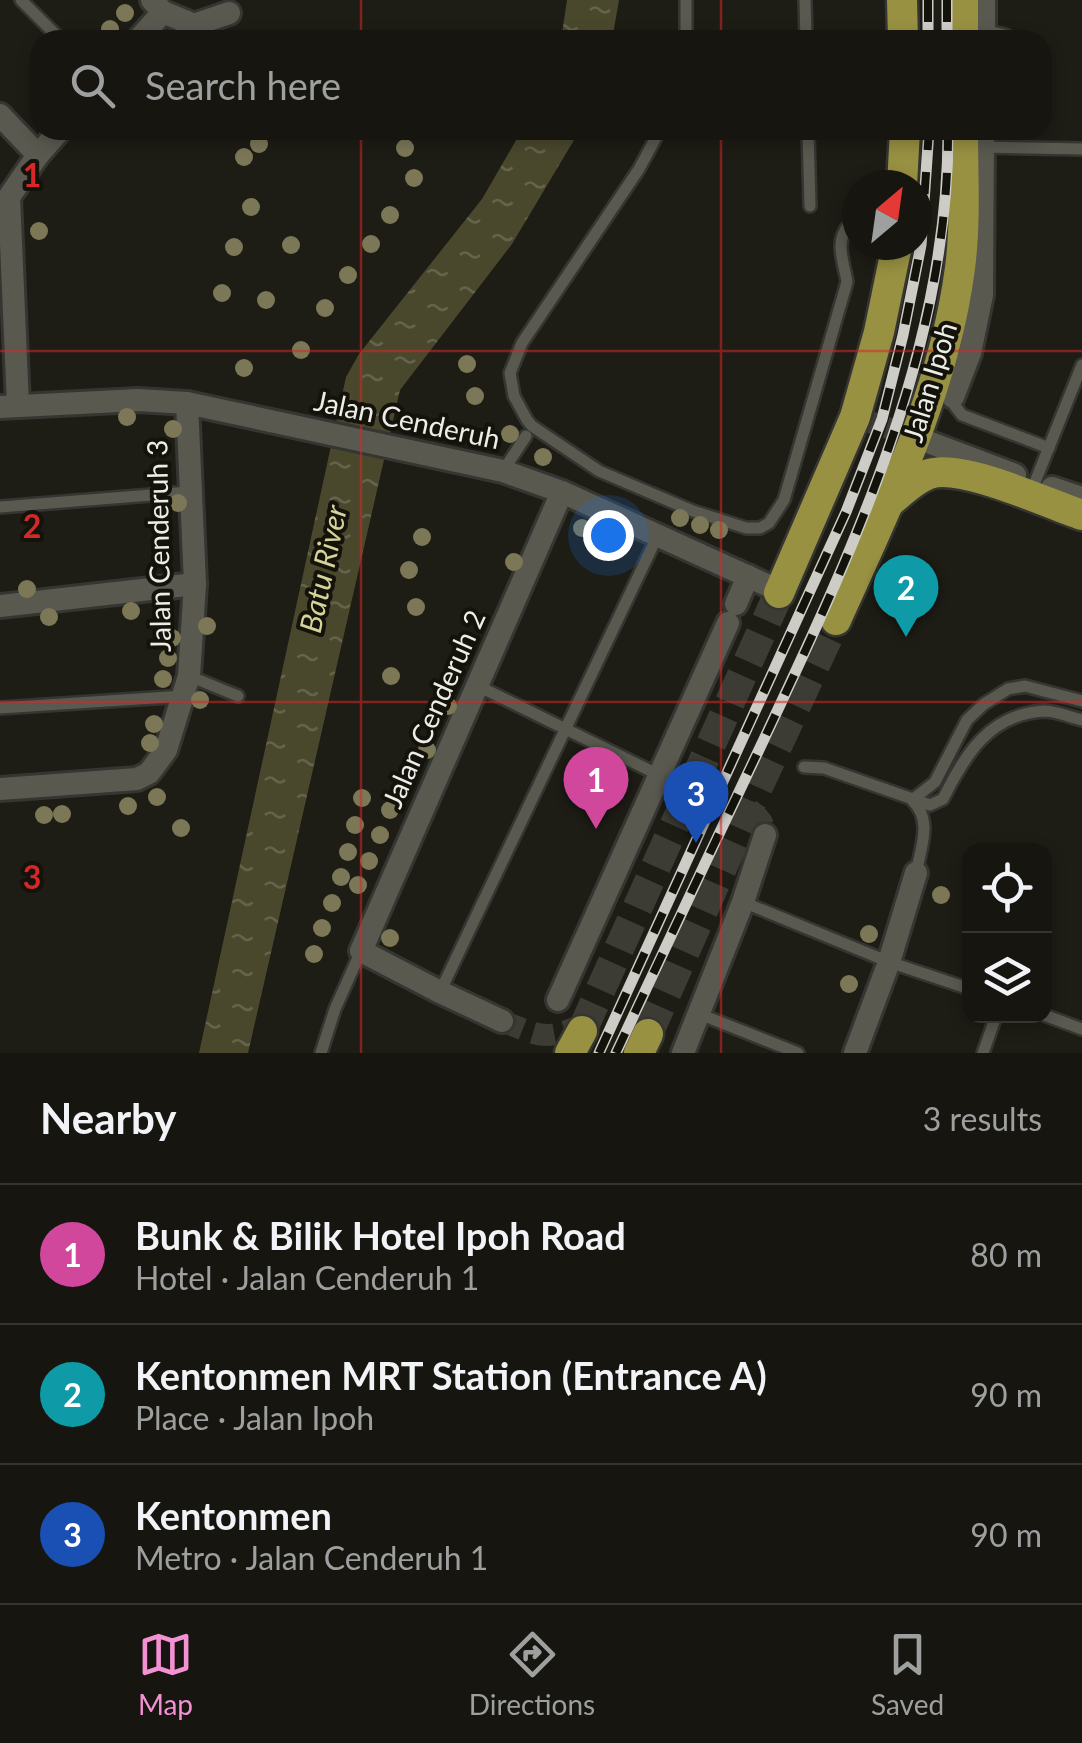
<!DOCTYPE html>
<meta charset="utf-8">
<style>
:root{--surface:#161510;--page:#1f1e19;--text:#f1f3f6;--muted:#9e9f9f;--line:#353430;--accent:#f491d3}
body{margin:0;font-family:Lato,sans-serif;background:var(--page);color:var(--text)}
.controls{position:absolute;right:30px;bottom:30px;display:grid;overflow:hidden;border-radius:20px;box-shadow:0 5px 15px #0003}
.controls button{width:90px;height:90px;display:grid;place-items:center;padding:0;border:0;border-bottom:2px solid var(--line);background:var(--surface);color:var(--text);font:50px sans-serif}
.compass{position:absolute;left:842px;top:170px;width:90px;height:90px;border-radius:50%;background:var(--surface);box-shadow:0 5px 15px #0003;rotate:29deg}
.you{position:absolute;left:608px;top:535px;width:35px;height:35px;margin:-25px;border:8px solid #fff;border-radius:50%;background:#1a73e8;box-shadow:0 0 0 15px #1a73e833}
.badge{display:grid;place-items:center;width:65px;height:65px;border-radius:50%;background:var(--accent);color:#fff;font-size:32px;font-weight:700}
.pin{position:absolute;translate:-50% -82px;filter:drop-shadow(0 2px 5px #0008)}
.pin::after{content:'';position:absolute;top:52px;width:35px;height:30px;background:inherit;clip-path:polygon(0 0,100% 0,50% 100%)}
.list{margin:0;padding:0;list-style:none}
h2{display:flex;justify-content:space-between;align-items:center;height:130px;margin:0;padding:0 40px;font-size:42px}
h2 small{font-size:32px;font-weight:400;color:var(--muted)}
.list li{display:grid;grid-template-columns:65px 1fr auto;gap:30px;align-items:center;box-sizing:border-box;height:140px;padding:0 40px;border-top:2px solid var(--line)}
.list b{display:block;font-size:38px;white-space:nowrap}
.list p{margin:0;font-size:32px;white-space:nowrap;color:var(--muted)}
.list em{font-size:32px;font-style:normal;color:var(--muted)}
.icon{flex:none;width:55px;height:55px;fill:none;stroke:currentColor;stroke-width:2;stroke-linecap:round;stroke-linejoin:round}
.map{position:relative;flex:none;width:1082px;height:1053px;overflow:hidden}
.search{position:absolute;background:var(--surface);box-shadow:0 5px 15px #0003;left:30px;right:30px;top:30px;height:110px;display:flex;align-items:center;gap:25px;box-sizing:border-box;padding:0 35px;border-radius:30px;color:var(--muted);font-size:38px}
.sheet{height:550px;background:var(--surface)}
nav{display:flex;justify-content:space-around;align-items:center;box-sizing:border-box;height:140px;border-top:2px solid var(--line);background:var(--surface);font-size:28px;color:var(--muted)}
nav a{display:grid;justify-items:center;gap:5px}
nav .on{color:var(--accent)}
.map>svg:first-child{display:block}
.water{fill:url(#water-ripples)}
.lines{fill:none;stroke-linecap:round;stroke-linejoin:round}
.street-tunnel{stroke:#3c3b34;stroke-width:22;stroke-dasharray:22 11;stroke-linecap:butt}
.primary-tunnel{stroke:#3c3b34;stroke-width:30;stroke-dasharray:30 15;stroke-linecap:butt}
.lane-casing{stroke:#353531;stroke-width:16}
.street-casing{stroke:#353531;stroke-width:28}
.primary-casing{stroke:#353531;stroke-width:35}
.lane{stroke:#595950;stroke-width:11}
.street{stroke:#595950;stroke-width:22}
.primary{stroke:#989142;stroke-width:30}
.rail-casing{stroke:#cdccc7;stroke-width:11}
.rail{stroke:#13130c;stroke-width:8;stroke-dasharray:22;stroke-linecap:butt}
.tree{fill:#7c7857}
.grid{fill:none;stroke:#d62828;stroke-width:2.5;stroke-opacity:0.55}
.labels{text-anchor:middle;stroke-width:8;stroke-linejoin:round;paint-order:stroke}
.street-label{font-size:28px;fill:#edece7;stroke:#13130c}
.water-label{font-size:30px;font-style:italic;fill:#d6d29a;stroke:#13130c}
.grid-label{font-size:32px;text-anchor:middle;font-weight:bold;fill:#d62828;stroke:#13130c;stroke-width:8;stroke-linejoin:round;paint-order:stroke}
</style>
<div class="map">
<svg width="1082" height="1053" viewBox="0 0 1082 1053">
<defs>
<pattern id="water-ripples" width="26" height="14" patternUnits="userSpaceOnUse" patternTransform="scale(2.5)"><rect width="26" height="14" fill="#4a482c"/><path d="M2 4q2-2 4 0t4 0M15 11q2-2 4 0t4 0" fill="none" stroke="#64634b"/></pattern>
</defs>
<rect width="100%" height="100%" fill="#1d1c15"/>
<g class="water">
<path d="M567,0H619L612,40H561Z"/>
<path d="M522,130H580L512,244L400,390L248,1053H199L346,377L359,354L482,199Z"/>
</g>
<g class="lines">
<g class="street-tunnel">
<path d="M855,417L915,437"/>
<path d="M749,809C758,817 765,822 765,835"/>
<path d="M502,1021C543,1037 543,1041 585,1024"/>
</g>
<g class="primary-tunnel">
<path d="M582,1031L779,593"/>
<path d="M648,1034L758,787L836,620"/>
</g>
<defs>
<g id="lane">
<path d="M21,0L61,40"/>
<path d="M686,0V40"/>
<path d="M805,0L806,40"/>
<path d="M984,30L1005,35L1014,40"/>
<path d="M660,130L639,169L522,343L510,373L514,396L527,420L532,426L599,471L693,511L746,528H760L769,523L784,500L847,282C844,262 834,242 849,225L857,226"/>
<path d="M808,130L810,206"/>
<path d="M981,147L1082,149"/>
<path d="M953,397L955,406L962,415L1049,448"/>
<path d="M503,471L526,436"/>
<path d="M1035,482L1082,365"/>
<path d="M0,507L189,492"/>
<path d="M189,676L238,696"/>
<path d="M476,685L659,775"/>
<path d="M0,708L184,696"/>
<path d="M804,767L824,768L930,805L943,799C965,755 989,714 1044,711C1056,711 1070,717 1082,720"/>
<path d="M916,873C921,847 933,820 912,800L935,782L967,720L984,704L1008,689L1025,686L1082,701"/>
<path d="M743,902L889,962L970,989"/>
<path d="M440,992L658,535"/>
<path d="M697,1013L798,1053"/>
<path d="M1044,1015L1082,1029"/>
<path d="M321,1053L335,1009L361,951"/>
<path d="M983,1053L996,1016"/>
</g>
<g id="street">
<path d="M152,0L163,12L194,25L229,13"/>
<path d="M138,40L163,12"/>
<path d="M984,40V0"/>
<path d="M0,115L38,155"/>
<path d="M953,397L970,353L982,295L983,130"/>
<path d="M18,405L9,197L38,155L60,130"/>
<path d="M0,407L138,400L187,403L503,471L562,492L780,591"/>
<path d="M915,437L1015,475"/>
<path d="M1052,488L1082,498"/>
<path d="M736,604L748,576"/>
<path d="M0,606L195,584"/>
<path d="M0,789L137,779L149,773L166,750L189,676L195,584L187,403"/>
<path d="M558,1000L728,623"/>
<path d="M502,1021L440,992L361,951L562,492"/>
<path d="M683,1053L743,902L765,835"/>
<path d="M855,1053L889,962L916,873"/>
</g>
<g id="primary">
<path d="M902,0L903,40"/>
<path d="M963,40V0"/>
<path d="M902,185L905,130"/>
<path d="M890,502C901,492 915,479 929,474C962,463 1046,503 1082,515"/>
<path d="M779,593L855,417L879,332L897,245"/>
<path d="M836,620C887,507 944,392 960,268C966,222 963,175 963,130"/>
<path d="M570,1053L582,1031"/>
<path d="M639,1053L648,1034"/>
</g>
</defs>
<use href="#lane" class="lane-casing"/>
<use href="#street" class="street-casing"/>
<use href="#primary" class="primary-casing"/>
<use href="#lane" class="lane"/>
<use href="#street" class="street"/>
<use href="#primary" class="primary"/>
<defs>
<g id="rail">
<path d="M928,0V40"/>
<path d="M947,0V40"/>
<path d="M599,1053L846,512L882,419L903,335L921,245L929,130"/>
<path d="M616,1053C665,948 715,842 765,737C855,546 949,345 948,130"/>
</g>
</defs>
<use href="#rail" class="rail-casing"/>
<use href="#rail" class="rail"/>
</g>
<g class="tree">
<circle cx="125" cy="13" r="9"/>
<circle cx="110" cy="29" r="9"/>
<circle cx="259" cy="144" r="9"/>
<circle cx="405" cy="148" r="9"/>
<circle cx="244" cy="157" r="9"/>
<circle cx="414" cy="178" r="9"/>
<circle cx="251" cy="207" r="9"/>
<circle cx="390" cy="215" r="9"/>
<circle cx="39" cy="231" r="9"/>
<circle cx="371" cy="244" r="9"/>
<circle cx="291" cy="245" r="9"/>
<circle cx="234" cy="247" r="9"/>
<circle cx="348" cy="275" r="9"/>
<circle cx="222" cy="293" r="9"/>
<circle cx="266" cy="300" r="9"/>
<circle cx="325" cy="308" r="9"/>
<circle cx="301" cy="350" r="9"/>
<circle cx="467" cy="364" r="9"/>
<circle cx="244" cy="368" r="9"/>
<circle cx="475" cy="396" r="9"/>
<circle cx="127" cy="417" r="9"/>
<circle cx="173" cy="429" r="9"/>
<circle cx="510" cy="434" r="9"/>
<circle cx="543" cy="457" r="9"/>
<circle cx="178" cy="503" r="9"/>
<circle cx="680" cy="518" r="9"/>
<circle cx="700" cy="525" r="9"/>
<circle cx="582" cy="528" r="9"/>
<circle cx="719" cy="530" r="9"/>
<circle cx="422" cy="537" r="9"/>
<circle cx="514" cy="562" r="9"/>
<circle cx="409" cy="570" r="9"/>
<circle cx="27" cy="589" r="9"/>
<circle cx="416" cy="607" r="9"/>
<circle cx="131" cy="611" r="9"/>
<circle cx="49" cy="617" r="9"/>
<circle cx="207" cy="626" r="9"/>
<circle cx="172" cy="638" r="9"/>
<circle cx="168" cy="658" r="9"/>
<circle cx="391" cy="676" r="9"/>
<circle cx="163" cy="679" r="9"/>
<circle cx="200" cy="700" r="9"/>
<circle cx="448" cy="706" r="9"/>
<circle cx="154" cy="724" r="9"/>
<circle cx="150" cy="743" r="9"/>
<circle cx="427" cy="750" r="9"/>
<circle cx="157" cy="797" r="9"/>
<circle cx="362" cy="798" r="9"/>
<circle cx="128" cy="806" r="9"/>
<circle cx="390" cy="810" r="9"/>
<circle cx="62" cy="814" r="9"/>
<circle cx="44" cy="815" r="9"/>
<circle cx="355" cy="825" r="9"/>
<circle cx="181" cy="828" r="9"/>
<circle cx="380" cy="835" r="9"/>
<circle cx="348" cy="852" r="9"/>
<circle cx="369" cy="861" r="9"/>
<circle cx="341" cy="877" r="9"/>
<circle cx="358" cy="885" r="9"/>
<circle cx="941" cy="895" r="9"/>
<circle cx="332" cy="903" r="9"/>
<circle cx="322" cy="928" r="9"/>
<circle cx="869" cy="934" r="9"/>
<circle cx="390" cy="938" r="9"/>
<circle cx="314" cy="954" r="9"/>
<circle cx="849" cy="984" r="9"/>
</g>
<path class="grid" d="M361,0V40M721,0V40M361,130V1053M721,130V1053M0,351H1082M0,702H1082"/>
<g class="labels">
<g class="street-label">
<text transform="translate(930 382) rotate(-73)" y="10">Jalan Ipoh</text>
<text transform="translate(407 420) rotate(12)" y="10">Jalan Cenderuh</text>
<text transform="translate(159 546) rotate(-91)" y="10">Jalan Cenderuh 3</text>
<text transform="translate(434 709) rotate(-66)" y="10">Jalan Cenderuh 2</text>
</g>
<g class="water-label">
<text transform="translate(324 569) rotate(-78)" y="10">Batu River</text>
</g>
</g>
<g class="grid-label">
<text x="32" y="187">1</text>
<text x="32" y="538">2</text>
<text x="32" y="889">3</text>
</g>
</svg>
<div class="controls">
<button><svg class="icon" aria-label="locate" viewBox="0 0 24 24"><circle cx="12" cy="12" r="6"/><path d="M12 2v4M12 18v4M2 12h4M18 12h4"/></svg></button>
<button><svg class="icon" aria-label="layers" viewBox="0 0 24 24"><path d="M12 4l9 5-9 5-9-5zM3 14l9 5 9-5"/></svg></button>
</div>
<svg class="compass" viewBox="-18 -18 36 36"><path d="M0-13l5 13h-10z" fill="#e53935"/><path d="M0 13l5-13h-10z" fill="#9e9f9f"/></svg>
<div class="you"></div>
<div class="pin badge" style="left:596px;top:829px;background:#d1479c">1</div>
<div class="pin badge" style="left:906px;top:637px;background:#0f9aa8">2</div>
<div class="pin badge" style="left:696px;top:843px;background:#1a4fb4">3</div>
<div class="search"><svg class="icon" aria-label="search" viewBox="0 0 24 24"><circle cx="10" cy="10" r="6"/><path d="M15 15l6 6"/></svg>Search here</div>
</div>
<section class="sheet">
<h2>Nearby<small>3 results</small></h2>
<ul class="list">
<li><span class="badge" style="background:#d1479c">1</span><div><b>Bunk &amp; Bilik Hotel Ipoh Road</b><p>Hotel · Jalan Cenderuh 1</p></div><em>80 m</em></li>
<li><span class="badge" style="background:#0f9aa8">2</span><div><b>Kentonmen MRT Station (Entrance A)</b><p>Place · Jalan Ipoh</p></div><em>90 m</em></li>
<li><span class="badge" style="background:#1a4fb4">3</span><div><b>Kentonmen</b><p>Metro · Jalan Cenderuh 1</p></div><em>90 m</em></li>
</ul>
</section>
<nav>
<a class="on"><svg class="icon" aria-label="map" viewBox="0 0 24 24"><path d="M3 6l6-2 6 2 6-2v14l-6 2-6-2-6 2zM9 4v14M15 6v14"/></svg>Map</a>
<a><svg class="icon" aria-label="directions" viewBox="0 0 24 24"><path d="M12 3l9 9-9 9-9-9zM9 14v-3h6M13 9l2 2-2 2"/></svg>Directions</a>
<a><svg class="icon" aria-label="saved" viewBox="0 0 24 24"><path d="M7 4h10v16l-5-4-5 4z"/></svg>Saved</a>
</nav>
